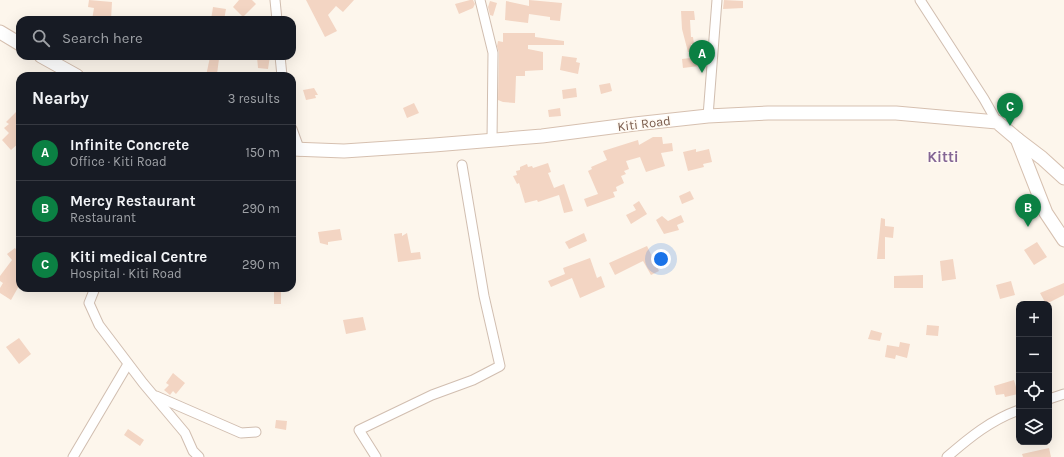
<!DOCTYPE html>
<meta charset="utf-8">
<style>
:root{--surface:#171b24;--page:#242831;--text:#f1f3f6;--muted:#9ea1a6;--line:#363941;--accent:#0b8043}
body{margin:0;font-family:Karla,sans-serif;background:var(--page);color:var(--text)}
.controls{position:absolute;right:12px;bottom:12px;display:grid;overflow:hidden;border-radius:8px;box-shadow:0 4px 16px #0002}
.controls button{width:36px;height:36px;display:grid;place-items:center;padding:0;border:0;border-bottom:1px solid var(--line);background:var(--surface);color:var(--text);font:20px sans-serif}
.you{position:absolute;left:661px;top:259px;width:14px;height:14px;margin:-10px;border:3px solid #fff;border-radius:50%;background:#1a73e8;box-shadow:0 0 0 6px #1a73e833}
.badge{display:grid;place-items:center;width:26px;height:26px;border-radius:50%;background:var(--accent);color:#fff;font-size:13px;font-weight:700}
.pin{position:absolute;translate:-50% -33px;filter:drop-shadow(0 1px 2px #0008)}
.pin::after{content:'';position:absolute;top:21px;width:14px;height:12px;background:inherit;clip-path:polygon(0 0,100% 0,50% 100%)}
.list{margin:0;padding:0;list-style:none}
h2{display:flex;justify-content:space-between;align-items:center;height:52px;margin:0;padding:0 16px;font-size:17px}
h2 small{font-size:13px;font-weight:400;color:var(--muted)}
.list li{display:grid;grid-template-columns:26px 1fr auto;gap:12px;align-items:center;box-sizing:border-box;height:56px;padding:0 16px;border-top:1px solid var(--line)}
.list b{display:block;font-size:15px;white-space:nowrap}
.list p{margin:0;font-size:13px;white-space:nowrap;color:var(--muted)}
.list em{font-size:13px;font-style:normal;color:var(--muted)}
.icon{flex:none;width:22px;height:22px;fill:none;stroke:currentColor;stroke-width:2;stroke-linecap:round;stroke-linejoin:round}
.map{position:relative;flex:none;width:1064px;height:457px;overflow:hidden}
.search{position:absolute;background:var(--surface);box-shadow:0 4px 16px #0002;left:16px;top:16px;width:280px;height:44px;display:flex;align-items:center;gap:10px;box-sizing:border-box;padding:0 14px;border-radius:12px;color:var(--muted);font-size:15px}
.panel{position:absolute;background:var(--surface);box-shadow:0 4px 16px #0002;left:16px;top:72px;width:280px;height:220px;border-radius:12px}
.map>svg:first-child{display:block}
.building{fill:#f3d5c3}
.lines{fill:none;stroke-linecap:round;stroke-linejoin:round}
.street-casing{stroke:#d1beb0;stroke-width:11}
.secondary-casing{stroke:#d6c0b0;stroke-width:15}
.street{stroke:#fff;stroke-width:9}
.secondary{stroke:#fff;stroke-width:13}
.labels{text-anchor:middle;stroke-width:3;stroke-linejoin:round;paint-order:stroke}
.street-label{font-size:13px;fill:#7a5c4d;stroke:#fffaf3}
.quarter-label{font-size:15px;font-weight:bold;fill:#846695;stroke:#fffaf3}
</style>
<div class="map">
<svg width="1064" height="457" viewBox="0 0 1064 457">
<rect width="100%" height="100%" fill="#fdf6ec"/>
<g class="building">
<path d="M89,0L112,2L111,20H92L94,8L88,7Z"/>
<path d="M239,0H252L256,4L243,17L233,7Z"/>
<path d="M306,0H354L343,12L336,6L328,15L337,31L325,37Z"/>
<path d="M470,0H473L475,4L473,8L459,14L455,4Z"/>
<path d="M529,0L562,3L560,21L550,20V17L529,14L528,23L505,20L506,1L529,6Z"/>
<path d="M724,0L743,1V8L723,9Z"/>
<path d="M490,1L497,3L493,16L490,15L488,7Z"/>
<path d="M213,7L226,9L224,20H211Z"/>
<path d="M681,11H694L695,20H690L691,37H693L694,44H691L692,52H688L682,29Z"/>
<path d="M503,33H535V37L564,41V45H528V49L543,52V70L525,71V76H516L515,103L503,102L498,100L499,53L497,46L498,41L503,42Z"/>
<path d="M262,56H270L268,69L258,68L257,57Z"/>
<path d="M562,56L577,58L576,62L580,63L578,74L560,70Z"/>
<path d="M210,57L219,59L217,74L206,76Z"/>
<path d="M698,57L699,66L683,68L682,59Z"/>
<path d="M610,83L612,91L601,94L599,85Z"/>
<path d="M314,88L318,95H315L316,98L306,100L303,90Z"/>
<path d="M576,88L577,97L563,99L562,90Z"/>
<path d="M414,103L419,113L407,118L403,108Z"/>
<path d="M560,108L561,116L549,117L548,110Z"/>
<path d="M16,112L20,116V142L11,150L2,140L9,133L4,128L9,124L6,122Z"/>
<path d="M653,137H662L663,144L672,143L673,151L661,153L665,166L646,172L640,157L626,161L629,169L624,171L626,174L621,176L624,183L616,187L617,191L613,192L615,197L587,207L584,199L598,194L588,171L592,169L591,167L607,160L603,151L638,140L639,145Z"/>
<path d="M696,149V152L709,149L712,162L703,164L704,167L688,171L683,152Z"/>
<path d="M548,163L551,172L548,173L554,188L564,184L573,211L564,213L559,195L538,202L537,200L525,203L519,183L517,184L513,176L517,175L516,171L520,170V167L527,164L528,167L532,166L533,168Z"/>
<path d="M690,191L694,199L682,204L679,196Z"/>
<path d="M639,201L647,214L631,224L626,215L636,210L633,205Z"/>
<path d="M681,215L684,222L677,225L679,230L664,234L656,220L662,216L668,221Z"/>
<path d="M881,218L885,219V226L894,227L893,238L885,237V259H877Z"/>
<path d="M340,229L342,240L328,242V245L320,243L318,232Z"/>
<path d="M402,233V236L407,233L411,253L420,252L421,259L398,262L394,234Z"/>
<path d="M584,233L587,241L569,249L565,242Z"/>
<path d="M1037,242L1047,257L1034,265L1024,250Z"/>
<path d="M647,246L659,271L651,275L643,261L615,275L609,263Z"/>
<path d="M15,248L20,255V284L11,300L0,293V288L3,283L0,281V276L12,260L7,254Z"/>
<path d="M590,258L597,278L601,276L605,287L580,298L572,278L551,287L548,281L565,274L563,268Z"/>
<path d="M953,259L956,279L942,281L940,261Z"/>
<path d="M923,275V288H894V276Z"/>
<path d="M1011,281L1015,295L1000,299L996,285Z"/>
<path d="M1064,283V295L1046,304L1040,293Z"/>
<path d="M274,288L281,289V304H274Z"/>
<path d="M363,317L366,330L346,334L343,320Z"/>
<path d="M927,325L939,326L938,336L926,335Z"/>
<path d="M871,330L882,333L880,341L868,339Z"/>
<path d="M19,338L31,354L19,364L6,347Z"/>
<path d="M900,342L910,344L907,358L896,355L895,359L885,357L887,345L899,347Z"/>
<path d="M173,373L185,383L176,394L173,391L170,395L164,390L169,385L166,383Z"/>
<path d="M1014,380L1018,394L1005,397L1004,394L996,395L994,386Z"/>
<path d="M276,420L287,421L286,430L275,428Z"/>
<path d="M128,429L144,440L140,446L124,435Z"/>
<path d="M1049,448L1051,457H1023L1022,454Z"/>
</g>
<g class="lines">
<defs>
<g id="street">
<path d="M275,0L277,20"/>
<path d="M480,0L493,53L492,140"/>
<path d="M920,0L984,99L997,122"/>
<path d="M280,56L282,76"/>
<path d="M708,116L717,0"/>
<path d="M292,129L300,151"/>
<path d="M95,288L89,303L99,325L143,383L185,433L193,451L199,457"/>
<path d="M156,396L241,433L256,432"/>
<path d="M1049,399L1064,394"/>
<path d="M73,457L128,364"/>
<path d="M376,457L359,430L432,395L473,380L500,366L484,296L462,165"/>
<path d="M947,457C970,437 991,420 1019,410"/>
</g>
<g id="secondary">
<path d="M0,32L20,44"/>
<path d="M41,56L77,76"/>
<path d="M1017,139L1042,158L1064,178"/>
<path d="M292,149L344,151L434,145L542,136L635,124L708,116L768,113H896L997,122L1017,139L1046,213L1064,240"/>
</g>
</defs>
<use href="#street" class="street-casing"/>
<use href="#secondary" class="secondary-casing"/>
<use href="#street" class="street"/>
<use href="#secondary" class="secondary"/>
</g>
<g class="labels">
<g class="street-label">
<text transform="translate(644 123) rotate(-7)" y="5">Kiti Road</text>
</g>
<g class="quarter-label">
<text x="943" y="162">Kitti</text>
</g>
</g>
</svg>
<div class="controls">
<button>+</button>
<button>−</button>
<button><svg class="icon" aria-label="locate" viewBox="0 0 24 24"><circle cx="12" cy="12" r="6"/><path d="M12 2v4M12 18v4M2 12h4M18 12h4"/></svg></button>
<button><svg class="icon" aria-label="layers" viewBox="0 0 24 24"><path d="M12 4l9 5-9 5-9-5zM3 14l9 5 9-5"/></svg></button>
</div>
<div class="you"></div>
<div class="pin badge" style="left:702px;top:73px">A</div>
<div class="pin badge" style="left:1028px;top:227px">B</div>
<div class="pin badge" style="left:1010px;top:126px">C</div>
<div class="search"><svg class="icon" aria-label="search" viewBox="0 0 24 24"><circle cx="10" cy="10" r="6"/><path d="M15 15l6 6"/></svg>Search here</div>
<section class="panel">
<h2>Nearby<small>3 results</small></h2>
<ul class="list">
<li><span class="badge">A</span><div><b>Infinite Concrete</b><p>Office · Kiti Road</p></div><em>150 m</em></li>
<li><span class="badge">B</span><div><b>Mercy Restaurant</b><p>Restaurant</p></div><em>290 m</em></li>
<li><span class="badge">C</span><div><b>Kiti medical Centre</b><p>Hospital · Kiti Road</p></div><em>290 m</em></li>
</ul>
</section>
</div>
